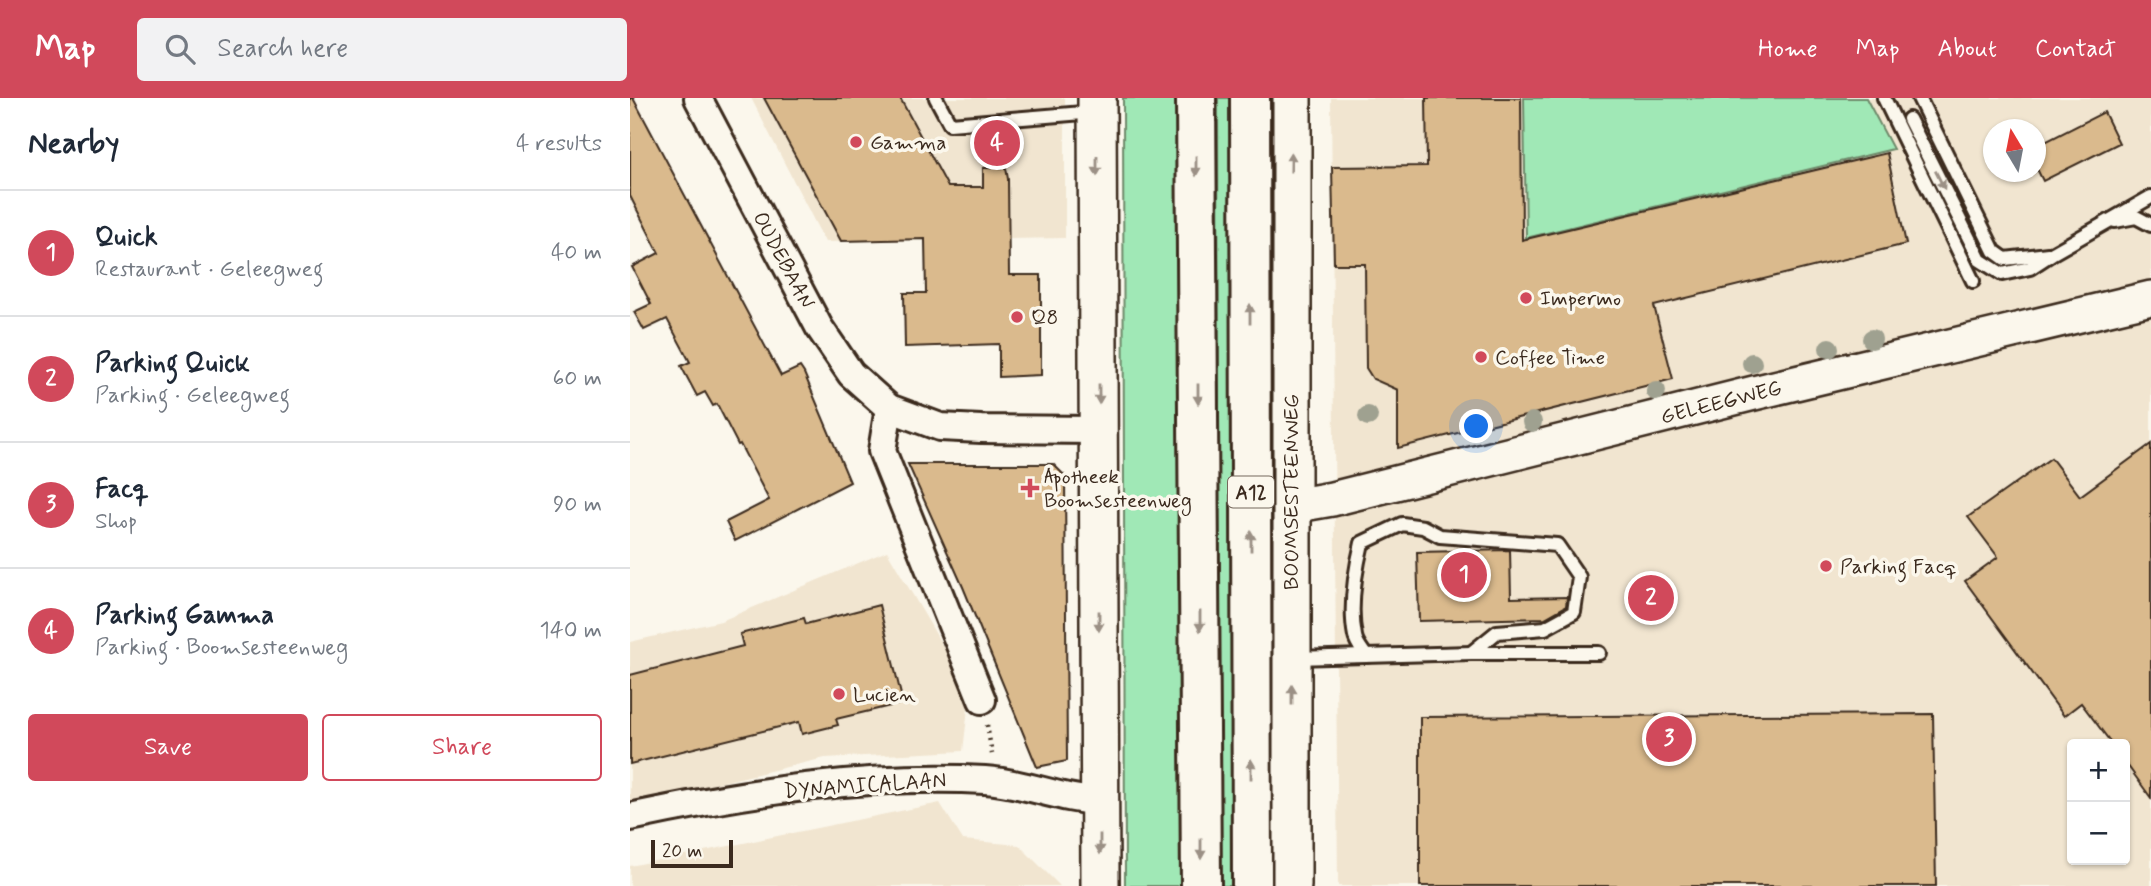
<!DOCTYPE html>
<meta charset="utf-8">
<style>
:root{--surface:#fff;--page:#f2f2f3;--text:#1f2937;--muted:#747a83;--line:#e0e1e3;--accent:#d1495b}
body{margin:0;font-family:Mynerve,sans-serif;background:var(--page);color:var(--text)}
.controls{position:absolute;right:21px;bottom:21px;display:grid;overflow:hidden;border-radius:7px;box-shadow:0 2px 5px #0004}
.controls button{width:63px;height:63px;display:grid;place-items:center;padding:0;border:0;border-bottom:2px solid var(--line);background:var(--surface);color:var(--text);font:35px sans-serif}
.compass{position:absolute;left:1353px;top:21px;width:63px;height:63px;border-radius:50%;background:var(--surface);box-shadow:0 2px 5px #0004;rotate:350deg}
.scale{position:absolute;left:21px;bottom:18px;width:82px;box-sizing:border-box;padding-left:7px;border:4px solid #3b2a1e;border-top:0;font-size:19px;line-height:24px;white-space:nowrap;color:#3b2a1e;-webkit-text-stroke:5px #fbf7ec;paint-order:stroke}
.you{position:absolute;left:847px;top:329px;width:24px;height:24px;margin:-18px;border:5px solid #fff;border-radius:50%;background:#1a73e8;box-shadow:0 0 0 10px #1a73e833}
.badge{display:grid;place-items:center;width:46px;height:46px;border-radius:50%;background:var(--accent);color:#fff;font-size:23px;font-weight:700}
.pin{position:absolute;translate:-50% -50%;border:4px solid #fff;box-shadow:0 2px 7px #0006}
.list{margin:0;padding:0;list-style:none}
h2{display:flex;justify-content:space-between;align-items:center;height:91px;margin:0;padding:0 28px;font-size:30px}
h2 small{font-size:23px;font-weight:400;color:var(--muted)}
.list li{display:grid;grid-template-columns:46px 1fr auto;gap:21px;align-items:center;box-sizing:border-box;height:126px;padding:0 28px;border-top:2px solid var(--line)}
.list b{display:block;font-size:26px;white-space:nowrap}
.list p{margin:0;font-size:23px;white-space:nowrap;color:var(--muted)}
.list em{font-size:23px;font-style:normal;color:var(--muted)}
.actions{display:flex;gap:14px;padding:21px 28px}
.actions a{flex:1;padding:16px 0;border:2px solid var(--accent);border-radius:7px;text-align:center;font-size:24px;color:var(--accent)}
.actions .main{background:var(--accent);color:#fff}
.icon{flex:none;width:38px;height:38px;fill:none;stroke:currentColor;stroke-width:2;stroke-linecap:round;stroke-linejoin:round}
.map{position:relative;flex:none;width:1521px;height:788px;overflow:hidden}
header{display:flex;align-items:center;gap:42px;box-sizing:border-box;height:98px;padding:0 35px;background:var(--accent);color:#fff}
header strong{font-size:33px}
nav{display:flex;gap:38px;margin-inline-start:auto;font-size:24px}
.search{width:490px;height:63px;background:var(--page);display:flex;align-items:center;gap:18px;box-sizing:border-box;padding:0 24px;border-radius:7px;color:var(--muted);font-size:26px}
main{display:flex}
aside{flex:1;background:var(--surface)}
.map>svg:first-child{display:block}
.built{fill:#f1e5d0;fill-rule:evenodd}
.green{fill:#a0e8b6;stroke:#6e896a;stroke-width:2}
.building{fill:#daba8d;stroke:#3b2a1e;stroke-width:2}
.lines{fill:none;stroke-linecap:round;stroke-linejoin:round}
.service-casing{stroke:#3b2a1e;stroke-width:18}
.minor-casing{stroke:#3b2a1e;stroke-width:32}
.tertiary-casing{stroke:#3b2a1e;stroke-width:38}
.secondary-casing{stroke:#3b2a1e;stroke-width:42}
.trunk-casing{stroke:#3b2a1e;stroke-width:44}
.motorway-casing{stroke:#3b2a1e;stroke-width:44}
.path{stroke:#3b2a1e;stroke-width:4.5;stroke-dasharray:2 5;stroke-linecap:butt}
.service{stroke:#fbf7ec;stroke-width:12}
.minor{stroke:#fbf7ec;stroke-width:26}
.tertiary{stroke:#fbf7ec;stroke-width:33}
.secondary{stroke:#fbf7ec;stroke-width:37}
.trunk{stroke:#fbf7ec;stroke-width:38}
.motorway{stroke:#fbf7ec;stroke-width:38}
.tree{fill:#9fa190}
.oneway{fill:#9b9085}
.poi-dot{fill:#d1495b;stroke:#fbf7ec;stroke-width:2.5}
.labels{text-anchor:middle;stroke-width:7;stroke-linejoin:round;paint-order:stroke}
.shield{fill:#fbf7ec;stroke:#75685c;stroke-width:2}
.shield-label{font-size:19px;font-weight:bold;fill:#3b2a1e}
.poi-label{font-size:21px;fill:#3b2a1e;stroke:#fbf7ec;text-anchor:start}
.street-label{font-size:21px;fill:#3b2a1e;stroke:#fbf7ec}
</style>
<header>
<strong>Map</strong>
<div class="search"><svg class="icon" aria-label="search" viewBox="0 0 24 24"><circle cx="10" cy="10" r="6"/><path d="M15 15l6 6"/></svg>Search here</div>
<nav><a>Home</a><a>Map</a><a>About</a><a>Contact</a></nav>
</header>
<main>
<aside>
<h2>Nearby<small>4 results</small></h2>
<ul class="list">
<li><span class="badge">1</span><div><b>Quick</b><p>Restaurant · Geleegweg</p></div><em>40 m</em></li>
<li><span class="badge">2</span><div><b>Parking Quick</b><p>Parking · Geleegweg</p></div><em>60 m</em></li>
<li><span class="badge">3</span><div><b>Facq</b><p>Shop</p></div><em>90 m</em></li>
<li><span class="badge">4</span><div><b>Parking Gamma</b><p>Parking · Boomsesteenweg</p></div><em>140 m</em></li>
</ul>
<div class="actions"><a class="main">Save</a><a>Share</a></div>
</aside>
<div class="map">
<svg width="1521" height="788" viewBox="0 0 1521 788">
<rect width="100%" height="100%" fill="#fbf7ec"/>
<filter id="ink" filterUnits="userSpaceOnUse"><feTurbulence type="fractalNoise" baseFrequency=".0143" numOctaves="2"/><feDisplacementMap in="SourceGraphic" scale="14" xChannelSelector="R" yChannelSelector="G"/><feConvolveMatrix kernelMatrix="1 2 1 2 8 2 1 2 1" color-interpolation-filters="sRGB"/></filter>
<g filter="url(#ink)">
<g class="built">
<path d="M121,0H435V140L195,144Z"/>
<path d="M701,0H1521V788H708ZM1364,32H1406V74H1364ZM1442,646H1495V762H1442Z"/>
<path d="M257,453L317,555L338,610L333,653L195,660L0,706V544L91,523Z"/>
<path d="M310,705L333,742L389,747L430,788H0V768Z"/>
</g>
<g class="green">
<path d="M493,0H552L554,788H495Z"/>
<path d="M588,0H607L608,788H590Z"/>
<path d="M636,0H646L649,788H637Z"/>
<path d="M894,0H1236L1263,51L896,140Z"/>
</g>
<g class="building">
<path d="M0,0H3L151,278L170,269L174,275L220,384L105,443L96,424L139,402L110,346L108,347L87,306L83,308L75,294L67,298L51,268L60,264L37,221L14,232L4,214L21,206L2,169L29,155L0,98Z"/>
<path d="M134,0H270L318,89H353V70H376L378,81L379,177H411V277L369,279V246L275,249L274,195H296L295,141L211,143Z"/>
<path d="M796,0H891L892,142L1257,55L1276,146L1024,208L1043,281L768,350V292L743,281L736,270L735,166H704L702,69L797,68Z"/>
<path d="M1474,14L1489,45L1413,83L1405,67V49Z"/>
<path d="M1521,346V700L1495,664V646H1482L1451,605L1434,618L1335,483L1368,459L1338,419L1421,360L1450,398Z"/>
<path d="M278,366H423L435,378L437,663L407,669L333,489Z"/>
<path d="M880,452L881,500L937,499L936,508L915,520L789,523L787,454Z"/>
<path d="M249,507L273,605L206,621L208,627L172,636L169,624L0,666V577L113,548L110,536L174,520L176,526Z"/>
<path d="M1303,616L1306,788H790V619Z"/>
</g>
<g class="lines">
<defs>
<g id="service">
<path d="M306,0L320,26L465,14"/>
<path d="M1254,0L1343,183"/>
<path d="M1289,0L1364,153L1375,161L1418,156"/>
<path d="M1279,21L1350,162L1372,176L1400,170L1423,155L1521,99"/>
<path d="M1485,123L1506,119L1521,127"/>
<path d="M736,558C732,552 726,545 725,538C719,508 725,474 732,445L772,426L793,429L810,438L927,447L949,479L944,514L915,530L867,534L841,555"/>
<path d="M665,560L841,555H969"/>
</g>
<g id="minor">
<path d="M68,0L189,229L221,276L259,310L310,329L351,331L469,332"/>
<path d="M259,310L252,353L352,602"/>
<path d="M0,719C116,694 235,676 355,682C394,684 431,702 470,703"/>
</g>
<path id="tertiary" d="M662,408L702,401L1128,294L1521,200"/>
<g id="secondary">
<path d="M467,0L470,788"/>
<path d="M662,0V788"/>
</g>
<path id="trunk" d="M620,0L622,788"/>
<path id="motorway" d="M566,0L571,788"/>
</defs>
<use href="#service" class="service-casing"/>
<use href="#minor" class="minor-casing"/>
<use href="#tertiary" class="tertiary-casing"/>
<use href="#secondary" class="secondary-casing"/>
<use href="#trunk" class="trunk-casing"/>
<use href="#motorway" class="motorway-casing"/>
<path class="path" d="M357,627L362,656"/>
<use href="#service" class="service"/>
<use href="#minor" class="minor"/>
<use href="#tertiary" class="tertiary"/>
<use href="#secondary" class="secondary"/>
<use href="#trunk" class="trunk"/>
<use href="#motorway" class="motorway"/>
</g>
<g class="tree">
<circle cx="1242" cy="241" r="10"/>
<circle cx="1199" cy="250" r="10"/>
<circle cx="1122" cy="265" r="10"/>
<circle cx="1026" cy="293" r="10"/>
<circle cx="738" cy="318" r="10"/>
<circle cx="902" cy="324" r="10"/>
</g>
<defs><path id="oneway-solid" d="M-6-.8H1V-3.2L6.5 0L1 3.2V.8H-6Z" transform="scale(1.75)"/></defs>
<g class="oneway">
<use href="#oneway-solid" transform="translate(661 64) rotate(-89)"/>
<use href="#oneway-solid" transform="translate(467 68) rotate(90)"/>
<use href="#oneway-solid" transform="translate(566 68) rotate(90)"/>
<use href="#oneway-solid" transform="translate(1310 82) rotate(63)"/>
<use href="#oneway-solid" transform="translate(620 216) rotate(-90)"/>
<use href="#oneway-solid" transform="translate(469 296) rotate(90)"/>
<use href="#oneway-solid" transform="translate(568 296) rotate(90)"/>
<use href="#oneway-solid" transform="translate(621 443) rotate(-90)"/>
<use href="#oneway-solid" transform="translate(469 523) rotate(90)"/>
<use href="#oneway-solid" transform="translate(570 523) rotate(90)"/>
<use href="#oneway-solid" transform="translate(662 597) rotate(-90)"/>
<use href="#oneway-solid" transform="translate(621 671) rotate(-90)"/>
<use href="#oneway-solid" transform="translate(470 746) rotate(90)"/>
<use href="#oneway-solid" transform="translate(571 751) rotate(90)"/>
</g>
</g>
<g class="poi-dot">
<circle cx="226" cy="44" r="7"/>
<circle cx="896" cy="200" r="7"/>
<circle cx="387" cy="219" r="7"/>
<circle cx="851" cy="259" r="7"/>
<path d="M396.5 379.5h7v7h7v7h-7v7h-7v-7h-7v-7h7z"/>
<circle cx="1196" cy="468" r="7"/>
<circle cx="209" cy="596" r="7"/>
</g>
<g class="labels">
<rect class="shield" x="598" y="378.5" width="46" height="31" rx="5"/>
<g class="shield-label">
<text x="621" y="401">A12</text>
</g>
<g class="poi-label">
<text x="240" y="51">Gamma</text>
<text x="910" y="207">Impermo</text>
<text x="401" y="226">Q8</text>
<text x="865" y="266">Coffee Time</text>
<text x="414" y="385">Apotheek<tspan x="414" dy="24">Boomsesteenweg</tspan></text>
<text x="1210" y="475">Parking Facq</text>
<text x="223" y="603">Lucien</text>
</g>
<g class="street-label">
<text transform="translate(154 162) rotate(62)" y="7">OUDEBAAN</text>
<text transform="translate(1091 304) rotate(-14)" y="7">GELEEGWEG</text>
<text transform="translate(661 394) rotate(-90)" y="7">BOOMSESTEENWEG</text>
<text transform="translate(235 687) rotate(-4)" y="7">DYNAMICALAAN</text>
</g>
</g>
</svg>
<div class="controls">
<button>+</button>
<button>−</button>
</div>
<svg class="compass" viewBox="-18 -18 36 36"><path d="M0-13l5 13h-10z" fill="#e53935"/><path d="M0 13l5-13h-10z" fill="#747a83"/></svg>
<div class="scale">20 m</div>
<div class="you"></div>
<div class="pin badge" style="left:834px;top:477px">1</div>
<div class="pin badge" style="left:1021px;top:500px">2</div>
<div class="pin badge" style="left:1039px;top:641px">3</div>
<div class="pin badge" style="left:367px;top:45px">4</div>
</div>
</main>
